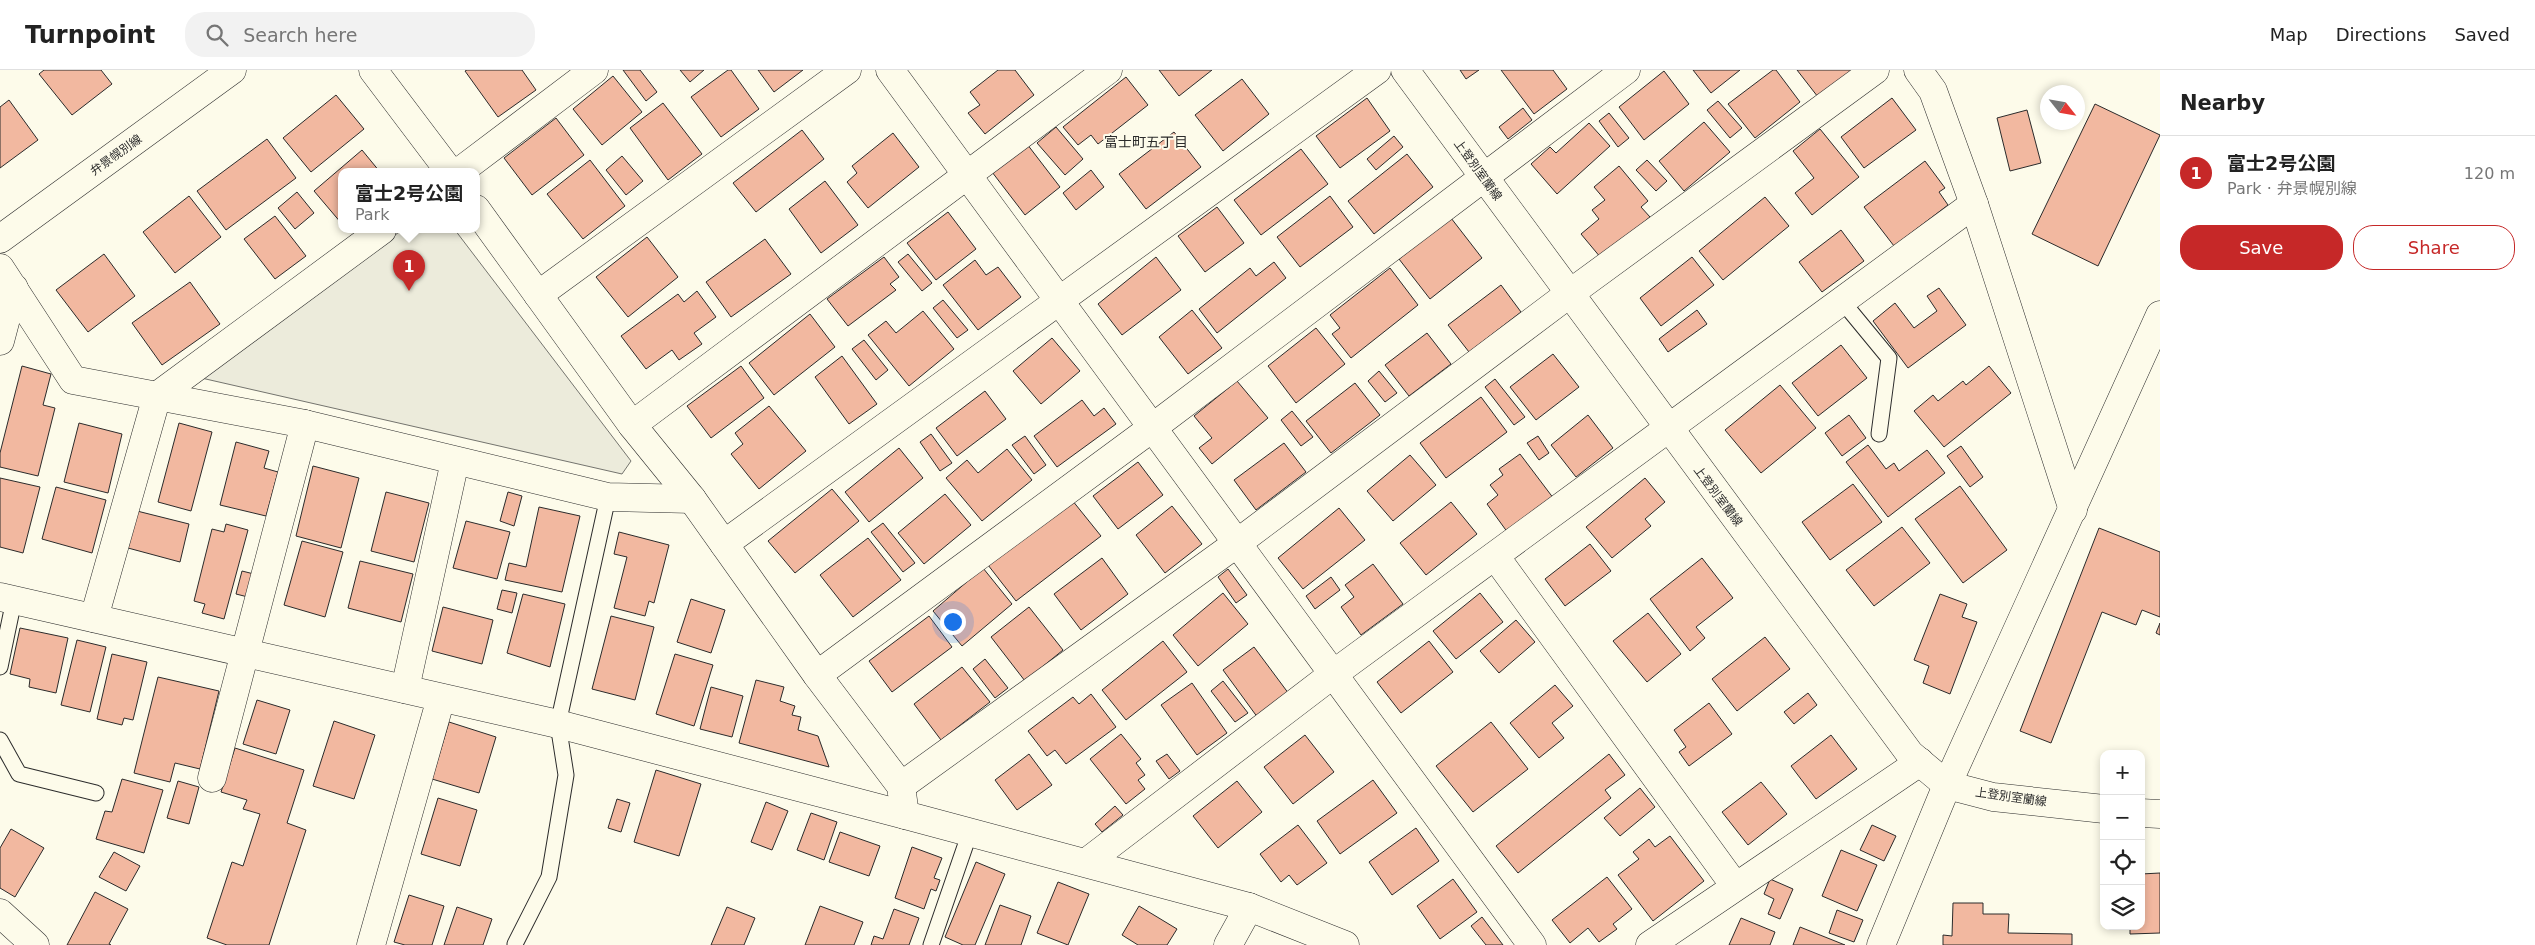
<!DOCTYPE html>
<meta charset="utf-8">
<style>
:root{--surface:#fff;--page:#f2f2f2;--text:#222;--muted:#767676;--line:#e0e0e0;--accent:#c62828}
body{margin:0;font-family:"DejaVu Sans","Noto Sans JP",sans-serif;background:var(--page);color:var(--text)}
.controls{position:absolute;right:15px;bottom:15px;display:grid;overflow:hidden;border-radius:10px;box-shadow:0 2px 8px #0003}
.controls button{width:45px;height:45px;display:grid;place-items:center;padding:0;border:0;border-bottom:1px solid var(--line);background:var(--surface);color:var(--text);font:25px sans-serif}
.compass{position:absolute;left:2040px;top:15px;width:45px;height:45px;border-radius:50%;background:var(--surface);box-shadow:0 2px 8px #0003;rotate:121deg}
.you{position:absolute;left:952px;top:551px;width:18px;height:18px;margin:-12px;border:4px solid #fff;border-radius:50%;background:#1a73e8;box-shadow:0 0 0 8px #1a73e833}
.badge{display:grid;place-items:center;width:32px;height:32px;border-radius:50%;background:var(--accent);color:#fff;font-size:16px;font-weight:700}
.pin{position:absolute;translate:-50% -41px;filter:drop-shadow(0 1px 2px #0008)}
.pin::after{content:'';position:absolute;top:26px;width:18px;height:15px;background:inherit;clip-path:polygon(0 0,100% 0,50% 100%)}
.popup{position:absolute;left:338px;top:98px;width:142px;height:65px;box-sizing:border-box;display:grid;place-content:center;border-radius:10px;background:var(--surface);filter:drop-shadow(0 1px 4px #0005);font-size:16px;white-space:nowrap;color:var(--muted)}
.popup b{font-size:19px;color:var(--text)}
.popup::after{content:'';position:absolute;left:50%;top:100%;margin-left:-10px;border:10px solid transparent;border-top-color:var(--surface)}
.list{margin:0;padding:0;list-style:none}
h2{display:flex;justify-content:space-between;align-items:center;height:65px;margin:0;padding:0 20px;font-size:21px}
h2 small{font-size:16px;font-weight:400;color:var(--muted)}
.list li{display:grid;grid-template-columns:32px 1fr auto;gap:15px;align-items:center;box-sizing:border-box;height:75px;padding:0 20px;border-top:1px solid var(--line)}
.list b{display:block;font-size:19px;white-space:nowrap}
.list p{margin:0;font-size:16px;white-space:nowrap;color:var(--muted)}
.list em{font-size:16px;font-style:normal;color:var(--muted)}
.actions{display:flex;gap:10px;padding:15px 20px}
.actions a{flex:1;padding:11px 0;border:1px solid var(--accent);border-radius:20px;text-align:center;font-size:18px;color:var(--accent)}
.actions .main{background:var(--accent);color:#fff}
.icon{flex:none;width:28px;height:28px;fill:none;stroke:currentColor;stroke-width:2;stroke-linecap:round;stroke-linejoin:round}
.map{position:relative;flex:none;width:2160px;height:875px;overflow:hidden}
header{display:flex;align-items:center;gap:30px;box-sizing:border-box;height:70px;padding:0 25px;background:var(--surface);border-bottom:1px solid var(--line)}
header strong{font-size:24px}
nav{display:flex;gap:28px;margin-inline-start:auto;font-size:18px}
.search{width:350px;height:45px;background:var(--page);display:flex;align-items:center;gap:12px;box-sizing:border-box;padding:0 18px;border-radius:20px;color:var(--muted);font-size:19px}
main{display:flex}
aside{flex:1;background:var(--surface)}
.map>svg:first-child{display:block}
.green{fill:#ecebdb;stroke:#74746e}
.building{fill:#f2b8a0;stroke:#2b2b2b}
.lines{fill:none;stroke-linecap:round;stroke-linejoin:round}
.lane-casing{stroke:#2b2b2b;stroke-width:17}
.street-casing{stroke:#2b2b2b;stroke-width:29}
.secondary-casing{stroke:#2b2b2b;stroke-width:29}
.lane{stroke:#fdfbea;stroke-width:15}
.street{stroke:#fdfbea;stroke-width:28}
.secondary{stroke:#fdfbea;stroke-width:28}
.labels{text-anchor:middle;stroke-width:4;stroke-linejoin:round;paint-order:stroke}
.street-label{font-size:12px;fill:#2b2b2b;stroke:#fdfbea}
.neighbourhood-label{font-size:14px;fill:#2b2b2b;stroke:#fdfbea}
</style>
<header>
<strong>Turnpoint</strong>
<div class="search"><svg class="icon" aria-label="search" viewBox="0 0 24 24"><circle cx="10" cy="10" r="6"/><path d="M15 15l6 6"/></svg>Search here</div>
<nav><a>Map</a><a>Directions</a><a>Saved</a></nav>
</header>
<main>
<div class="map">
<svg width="2160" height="875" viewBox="0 0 2160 875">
<rect width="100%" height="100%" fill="#fdfbea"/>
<path class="green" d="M402,160H455L631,391L622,404L197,307Z"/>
<g class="building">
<path d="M44,0H101L112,14L72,45L39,4Z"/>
<path d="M467,0H522L536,20L498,47L465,1Z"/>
<path d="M623,0H640L657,22L646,31Z"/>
<path d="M680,0H704L690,12Z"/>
<path d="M728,0H731L759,39L721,67L691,27Z"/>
<path d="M758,0H803L774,22Z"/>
<path d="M998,0H1015L1034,25L985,64L968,43L980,35L970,22Z"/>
<path d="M1159,0H1212L1179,26Z"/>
<path d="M1460,0H1479L1466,9Z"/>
<path d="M1501,0H1553L1567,19L1534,44Z"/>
<path d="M1693,0H1740L1711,23Z"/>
<path d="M1773,0H1776L1800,32L1755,68L1728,34Z"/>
<path d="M1797,0H1853L1818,27Z"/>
<path d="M1664,1L1689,34L1644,70L1619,37Z"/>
<path d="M613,6L642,42L602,75L573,39Z"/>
<path d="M1126,7L1148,35L1098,74L1091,65L1078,75L1063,57Z"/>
<path d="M1242,9L1269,44L1223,81L1195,45Z"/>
<path d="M336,25L364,59L311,102L283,68Z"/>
<path d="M1367,28L1390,61L1340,98L1316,66Z"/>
<path d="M1892,28L1916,60L1864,98L1841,67Z"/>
<path d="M9,30L38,70L0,98V37Z"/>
<path d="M1718,31L1742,58L1730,68L1707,40Z"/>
<path d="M663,33L702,84L668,110L630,58Z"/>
<path d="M2095,34L2160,65L2098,196L2032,164Z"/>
<path d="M1523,38L1532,50L1508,69L1499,57Z"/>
<path d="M2027,40L2041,93L2010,101L1997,48Z"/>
<path d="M1609,43L1629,68L1618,77L1599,51Z"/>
<path d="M556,48L584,85L532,125L504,88Z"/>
<path d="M1704,52L1730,82L1684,121L1659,91Z"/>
<path d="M1589,53L1610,76L1557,124L1531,94L1550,77L1556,83Z"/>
<path d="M1056,57L1083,89L1065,105L1037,73Z"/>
<path d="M1820,59L1859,107L1812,145L1795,123L1814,108L1793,81Z"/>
<path d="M802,60L824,89L756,142L733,113Z"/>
<path d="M1174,62L1201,97L1146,139L1119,104Z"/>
<path d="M893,63L919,97L868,138L847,112L857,103L852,96Z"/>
<path d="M1394,66L1403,77L1376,100L1367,89Z"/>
<path d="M267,69L296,108L226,160L197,121Z"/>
<path d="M1027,74L1060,117L1025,145L992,102Z"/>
<path d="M1301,79L1328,114L1261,165L1234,130Z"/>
<path d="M362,80L380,102H342V154L314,121Z"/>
<path d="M1407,84L1433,117L1374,164L1348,131Z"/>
<path d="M622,86L643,111L626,125L606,100Z"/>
<path d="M590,90L625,136L583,169L547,124Z"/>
<path d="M1647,90L1667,111L1656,121L1636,100Z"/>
<path d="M1925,91L1945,118L1939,122L1948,135L1894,176L1864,137Z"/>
<path d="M1619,96L1648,131L1641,137L1650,147L1601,188L1581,164L1599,149L1592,140L1605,130L1594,117Z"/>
<path d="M1091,100L1104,117L1076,140L1063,123Z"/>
<path d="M825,111L858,155L821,183L789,139Z"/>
<path d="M297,122L314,143L295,159L278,138Z"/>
<path d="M189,126L221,167L175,203L143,162Z"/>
<path d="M1330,126L1353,157L1300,197L1277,167Z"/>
<path d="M1765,127L1789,156L1723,210L1699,181Z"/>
<path d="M1217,137L1244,173L1205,202L1178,166Z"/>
<path d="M948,142L976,179L936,210L907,173Z"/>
<path d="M275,146L306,186L275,209L244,169Z"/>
<path d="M1451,148L1482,188L1430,229L1399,189Z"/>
<path d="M1841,160L1864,191L1822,222L1799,192Z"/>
<path d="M647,167L678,207L628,247L596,207Z"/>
<path d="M765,169L791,204L731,247L706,212Z"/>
<path d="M104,184L135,226L88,262L56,220Z"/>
<path d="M908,184L932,213L922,221L898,192Z"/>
<path d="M884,187L899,207L890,214L896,220L848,256L827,229Z"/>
<path d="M1156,187L1181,220L1122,265L1098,234Z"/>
<path d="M1692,187L1714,215L1661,256L1640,228Z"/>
<path d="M975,190L986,205L998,197L1021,227L978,260L943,215Z"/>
<path d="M1274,192L1286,208L1217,263L1199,239L1250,198L1256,206Z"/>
<path d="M1390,198L1418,235L1351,288L1332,264L1340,258L1330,245Z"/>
<path d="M190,212L220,254L162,295L132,253Z"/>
<path d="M1501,215L1521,242L1469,282L1448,255Z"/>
<path d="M1939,218L1966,255L1908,298L1873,251L1895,233L1914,258L1937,241L1927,226Z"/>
<path d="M697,221L716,247L694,263L702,274L679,290L672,280L646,299L621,266L678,224L684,232Z"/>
<path d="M943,230L968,260L957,268L933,238Z"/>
<path d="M1192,240L1222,278L1188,304L1159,267Z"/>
<path d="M1697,240L1707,254L1668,282L1659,269Z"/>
<path d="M923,241L954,279L909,316L868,265L886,251L896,263Z"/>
<path d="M810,244L835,277L774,325L749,293Z"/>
<path d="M1316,258L1345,294L1296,333L1268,296Z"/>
<path d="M1427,263L1451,294L1409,326L1385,295Z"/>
<path d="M1052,268L1080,301L1041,334L1013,301Z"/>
<path d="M864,270L888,300L876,310L852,279Z"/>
<path d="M1841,275L1867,308L1818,346L1792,313Z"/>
<path d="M1553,284L1579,317L1536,350L1510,317Z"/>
<path d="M842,286L877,334L849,354L815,307Z"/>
<path d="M22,296L51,304L43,335L55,338L38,406L0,397V383Z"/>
<path d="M741,296L764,328L711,368L687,336Z"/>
<path d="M1989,296L2011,323L1944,377L1914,341L1933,325L1938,331L1963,311L1966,315Z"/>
<path d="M1379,301L1397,323L1385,332L1368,311Z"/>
<path d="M1495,309L1525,347L1514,355L1485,317Z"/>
<path d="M1237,311L1268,348L1212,394L1199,378L1212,368L1194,346Z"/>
<path d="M1355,313L1380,345L1331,383L1306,351Z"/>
<path d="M1780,315L1816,358L1761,403L1725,360Z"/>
<path d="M985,321L1006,349L957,386L936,358Z"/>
<path d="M1481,327L1507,362L1446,408L1420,373Z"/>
<path d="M1082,330L1094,346L1104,338L1116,354L1057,397L1034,366Z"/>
<path d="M769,336L806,381L759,419L731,384L743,374L735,363Z"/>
<path d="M1292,341L1313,367L1301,376L1281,350Z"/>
<path d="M1588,345L1613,378L1576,407L1551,375Z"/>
<path d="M1849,345L1866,368L1842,386L1825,363Z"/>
<path d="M79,353L122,364L108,423L64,412Z"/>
<path d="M179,353L212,362L191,441L158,432Z"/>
<path d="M931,364L952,393L940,401L920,372Z"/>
<path d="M1025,366L1046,395L1034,404L1012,375Z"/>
<path d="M1538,366L1549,383L1539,390L1527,373Z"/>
<path d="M236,372L269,381L264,398L278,402L266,446L220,435Z"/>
<path d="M1284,373L1306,402L1256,440L1234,410Z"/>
<path d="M1868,375L1886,399L1894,393L1899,401L1927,380L1945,403L1888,447L1846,392Z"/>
<path d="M1961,376L1983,407L1970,417L1947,386Z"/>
<path d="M899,378L923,408L869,452L845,422Z"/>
<path d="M1007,379L1032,410L982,451L946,408L967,390L978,403Z"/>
<path d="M1520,384L1554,429L1508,463L1487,434L1498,425L1490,415L1503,405L1499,399Z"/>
<path d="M1410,385L1436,415L1393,451L1367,421Z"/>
<path d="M1138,392L1163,425L1118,459L1093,426Z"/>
<path d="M313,396L359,408L341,478L296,466Z"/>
<path d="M0,408L40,417L23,483L0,477Z"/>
<path d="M1645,408L1665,432L1645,449L1651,456L1612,488L1586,457Z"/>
<path d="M1853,414L1882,452L1830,490L1802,452Z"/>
<path d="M1960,416L2007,480L1963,513L1915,449Z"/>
<path d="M56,417L106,430L92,483L42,469Z"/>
<path d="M832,419L859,451L795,503L768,471Z"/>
<path d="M386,422L429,433L414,492L371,481Z"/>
<path d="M508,422L522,426L514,456L500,451Z"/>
<path d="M945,424L971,455L924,494L898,463Z"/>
<path d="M1072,430L1101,466L1016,531L988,495Z"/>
<path d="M1451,432L1477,464L1426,505L1400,473Z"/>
<path d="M1172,436L1202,474L1165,503L1136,465Z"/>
<path d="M539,437L580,446L562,522L505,510L509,493L526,497Z"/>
<path d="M1339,438L1365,470L1303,519L1278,488Z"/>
<path d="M137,441L189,454L180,492L128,478Z"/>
<path d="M466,451L510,462L497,509L453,498Z"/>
<path d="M883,453L915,493L903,502L871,462Z"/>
<path d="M226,454L248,460L224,549L202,543L205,534L194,531L212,459L224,462Z"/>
<path d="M1902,457L1930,493L1874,536L1846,500Z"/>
<path d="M2099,458L2160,482V547L2142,540L2136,555L2102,542L2051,673L2020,661Z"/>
<path d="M619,462L669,475L654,533L649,531L645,546L614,538L627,487L614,484Z"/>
<path d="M868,468L901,510L853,547L820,505Z"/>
<path d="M302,471L343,482L325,547L284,535Z"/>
<path d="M1590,474L1611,501L1565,536L1545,509Z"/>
<path d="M1102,488L1128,524L1081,560L1054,524Z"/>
<path d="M1702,488L1733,528L1696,557L1705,568L1690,581L1650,529Z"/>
<path d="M360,491L413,504L401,552L348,538Z"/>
<path d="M1373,494L1403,534L1361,565L1341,537L1354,527L1345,515Z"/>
<path d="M983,498L1012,534L962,576L933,541Z"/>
<path d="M1228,499L1247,525L1236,533L1218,507Z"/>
<path d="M242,501L254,504L248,527L236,524Z"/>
<path d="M1331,507L1340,520L1315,539L1306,526Z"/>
<path d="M502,520L517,523L512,543L497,539Z"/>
<path d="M1223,523L1248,554L1198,596L1173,565Z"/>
<path d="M1480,523L1503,552L1456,589L1433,561Z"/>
<path d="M523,524L565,534L550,597L507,583Z"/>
<path d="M1940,524L1967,534L1962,547L1977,552L1950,624L1923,613L1929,596L1914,590Z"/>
<path d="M691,529L725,540L711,583L677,572Z"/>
<path d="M443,537L493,550L482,594L432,581Z"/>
<path d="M1029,537L1063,580L1025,611L991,567Z"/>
<path d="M1648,543L1681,584L1647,612L1613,571Z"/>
<path d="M611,546L654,557L635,630L592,619Z"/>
<path d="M929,546L952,577L892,622L869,591Z"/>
<path d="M1516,550L1535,572L1499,603L1480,581Z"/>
<path d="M2160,553V565L2156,563Z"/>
<path d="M20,558L68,568L56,623L29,617L30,609L10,604Z"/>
<path d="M1765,567L1790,599L1737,641L1712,609Z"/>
<path d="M77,570L106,577L90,642L61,635Z"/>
<path d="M1163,571L1187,602L1126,650L1102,620Z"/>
<path d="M1429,571L1453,602L1401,643L1377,612Z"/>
<path d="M1254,577L1289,624L1258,648L1223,600Z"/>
<path d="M112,584L147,592L133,650L124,648L122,655L97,649Z"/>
<path d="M675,584L713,595L694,656L656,644Z"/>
<path d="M985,589L1008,618L995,628L973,599Z"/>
<path d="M962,597L990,632L941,670L914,634Z"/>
<path d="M158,607L219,621L200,699L175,693L170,712L134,703Z"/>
<path d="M756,610L784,617L780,631L795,636L792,645L801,647L798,660L818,666L829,697L739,673Z"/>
<path d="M1223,611L1248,643L1235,652L1211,621Z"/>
<path d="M1192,613L1227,663L1197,685L1161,635Z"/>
<path d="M1555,615L1573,636L1552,653L1564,668L1539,688L1510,653Z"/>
<path d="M711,617L743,626L732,667L700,659Z"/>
<path d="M1808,623L1817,635L1794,654L1784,642Z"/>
<path d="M1091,624L1116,657L1066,694L1055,680L1047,686L1028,661L1073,627L1079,634Z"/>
<path d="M257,630L290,640L276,684L243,674Z"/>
<path d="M1709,633L1732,664L1689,696L1679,682L1686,677L1674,660Z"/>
<path d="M334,651L375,665L354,729L313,716Z"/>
<path d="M449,652L496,667L479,723L432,709Z"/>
<path d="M1491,652L1528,699L1473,742L1436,696Z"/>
<path d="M1121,664L1141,689L1136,693L1145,705L1138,710L1145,719L1126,734L1090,689Z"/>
<path d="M1305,665L1334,702L1293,734L1264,697Z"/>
<path d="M1831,665L1857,699L1816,729L1791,696Z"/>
<path d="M235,678L304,700L287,753L306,760L269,875H227L207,868L232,792L243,796L260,744L243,739L247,730L221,722Z"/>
<path d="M1029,684L1052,715L1017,740L995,710Z"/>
<path d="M1167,684L1180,701L1169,709L1156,691Z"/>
<path d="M1609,684L1625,705L1605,720L1611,728L1518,803L1496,776Z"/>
<path d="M656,700L701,714L679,786L634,772Z"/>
<path d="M122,709L163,720L144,783L96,769L105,741L112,742Z"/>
<path d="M1373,710L1397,743L1340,784L1317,751Z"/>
<path d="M178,711L199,717L189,754L167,748Z"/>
<path d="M1237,711L1262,742L1218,778L1193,746Z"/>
<path d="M1761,712L1787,744L1748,775L1722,742Z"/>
<path d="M1640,718L1655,737L1620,766L1604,748Z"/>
<path d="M438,728L477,740L460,796L421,784Z"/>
<path d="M617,729L630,733L621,762L608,758Z"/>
<path d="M766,732L788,741L772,780L751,772Z"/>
<path d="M1115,736L1123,745L1102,762L1095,754Z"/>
<path d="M811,743L837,752L824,790L797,780Z"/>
<path d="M1298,755L1327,793L1297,815L1289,805L1281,812L1260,784Z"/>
<path d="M1872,755L1896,766L1884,791L1860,780Z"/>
<path d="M1416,758L1439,791L1392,825L1369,792Z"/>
<path d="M11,759L44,778L15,827L0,818V778Z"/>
<path d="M840,762L880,776L869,806L829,792Z"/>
<path d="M1670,766L1704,811L1653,851L1618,805L1639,789L1633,782L1649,769L1655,777Z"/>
<path d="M912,777L942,788L934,808L940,810L936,821L931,819L924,839L895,828Z"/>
<path d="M1841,780L1877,795L1857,841L1822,826Z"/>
<path d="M114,782L140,796L126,821L99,807Z"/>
<path d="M976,792L1005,804L975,875H963L945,867Z"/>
<path d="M2160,803V863L2130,864V856H2141V804Z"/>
<path d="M1607,807L1632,839L1613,854L1617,859L1599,872L1588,858L1570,873L1552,850Z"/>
<path d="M1453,809L1477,842L1440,869L1417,836Z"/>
<path d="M1770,809L1793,819L1780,849L1768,844L1774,829L1764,824Z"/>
<path d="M1058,812L1089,824L1068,875L1037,863Z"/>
<path d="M95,822L128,839L109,874L111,875H67Z"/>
<path d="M409,825L444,836L432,875H405L394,872Z"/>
<path d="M1953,833H1983V844H2009L2008,863L2072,864V875H1943V865L1952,866Z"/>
<path d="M1000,835L1031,846L1021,875H985Z"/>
<path d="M820,836L863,852L854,875H805Z"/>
<path d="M1139,836L1177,859L1167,875H1138L1122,865Z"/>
<path d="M457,837L492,849L483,875H444Z"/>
<path d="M727,837L755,848L744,875H711Z"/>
<path d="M894,839L919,848L909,875H871L874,866L883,869Z"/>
<path d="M1837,840L1863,850L1854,872L1829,863Z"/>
<path d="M1482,847L1503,875H1486L1471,856Z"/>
<path d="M1741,848L1775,862L1770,875H1729Z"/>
<path d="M1800,857L1845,875H1793Z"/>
</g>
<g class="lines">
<defs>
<g id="lane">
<path d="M1842,231L1889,288L1879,364"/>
<path d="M0,597L14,530"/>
<path d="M0,670L19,704L96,723"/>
<path d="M515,874L549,807L566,705L558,654L608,427"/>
<path d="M931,875L970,762"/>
</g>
<g id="street">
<path d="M373,0L450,102"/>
<path d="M890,0L1532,875"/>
<path d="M1918,0L1933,21L1974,134L2073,440"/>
<path d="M459,102L594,0"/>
<path d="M476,139L632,355L692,429L817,605L901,716L905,745L1249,837"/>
<path d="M0,198L73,310L305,354L608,427L692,429"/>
<path d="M538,225L847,0"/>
<path d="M0,271L14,218"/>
<path d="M632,355L1108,0"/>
<path d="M724,474L1377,0"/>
<path d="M1495,486L1735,816"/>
<path d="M0,527L558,654L905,745"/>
<path d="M94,548L157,326L382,160"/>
<path d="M817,605L1152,358L1626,0"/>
<path d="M405,619L455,391"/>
<path d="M212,708L305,354"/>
<path d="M901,716L1236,474L1569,224L1875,0"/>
<path d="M1087,792L1332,605L1974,134"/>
<path d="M0,843L35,875"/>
<path d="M371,875L441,628"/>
<path d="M1228,875L1249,837L1345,875"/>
<path d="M1650,875L1920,692"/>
<path d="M1881,875L1947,715L2160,245"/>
</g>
<g id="secondary">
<path d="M1405,0L1910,684L1947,715L1993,727L2104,739"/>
<path d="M0,169L232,0"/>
<path d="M2141,743L2160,744"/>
</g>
</defs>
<use href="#lane" class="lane-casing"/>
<use href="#street" class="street-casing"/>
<use href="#secondary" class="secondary-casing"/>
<use href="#lane" class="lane"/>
<use href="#street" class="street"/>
<use href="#secondary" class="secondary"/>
</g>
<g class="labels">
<g class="street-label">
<text transform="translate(116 85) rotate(-36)" y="4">弁景幌別線</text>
<text transform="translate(1478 100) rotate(54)" y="4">上登別室蘭線</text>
<text transform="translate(1718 426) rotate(53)" y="4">上登別室蘭線</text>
<text transform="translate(2011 727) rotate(8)" y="4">上登別室蘭線</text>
</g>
<g class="neighbourhood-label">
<text x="1146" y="77">富士町五丁目</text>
</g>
</g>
</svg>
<div class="controls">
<button>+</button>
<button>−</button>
<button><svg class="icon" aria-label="locate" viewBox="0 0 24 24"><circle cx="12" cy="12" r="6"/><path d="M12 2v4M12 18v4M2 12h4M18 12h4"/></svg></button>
<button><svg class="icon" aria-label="layers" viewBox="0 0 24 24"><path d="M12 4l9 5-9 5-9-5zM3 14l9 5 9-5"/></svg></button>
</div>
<svg class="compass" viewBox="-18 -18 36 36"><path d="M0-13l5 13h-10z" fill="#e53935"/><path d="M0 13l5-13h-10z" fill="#767676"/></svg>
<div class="you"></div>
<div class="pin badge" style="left:409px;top:221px">1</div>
<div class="popup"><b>富士2号公園</b>Park</div>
</div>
<aside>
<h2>Nearby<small></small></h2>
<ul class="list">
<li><span class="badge">1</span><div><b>富士2号公園</b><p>Park · 弁景幌別線</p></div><em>120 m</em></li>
</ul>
<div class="actions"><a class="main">Save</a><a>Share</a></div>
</aside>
</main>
